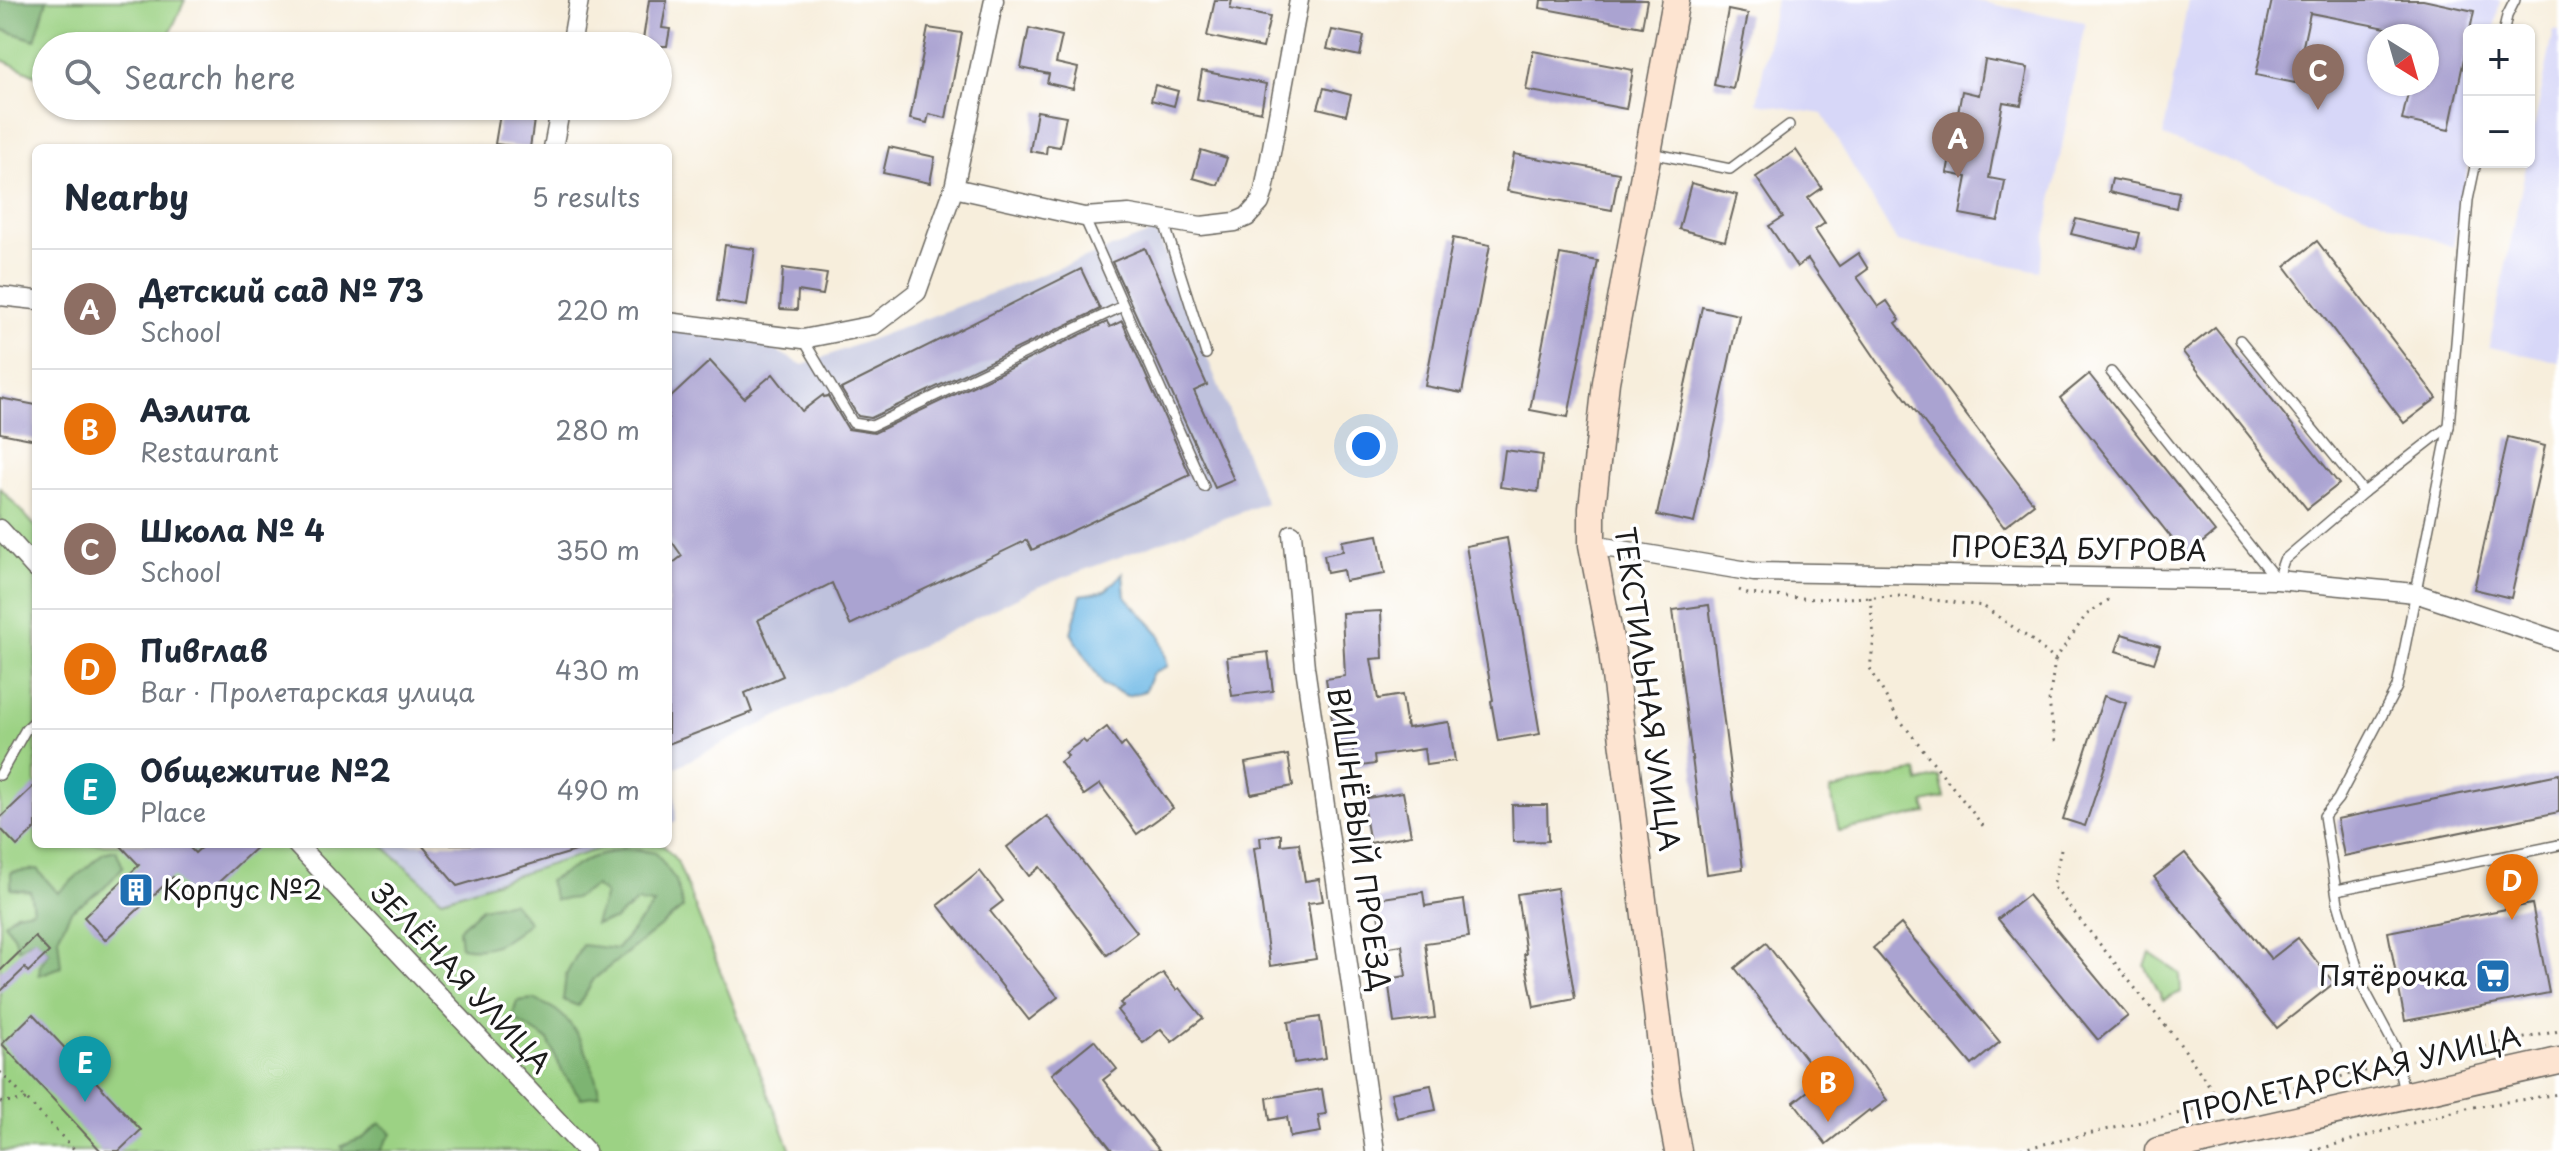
<!DOCTYPE html>
<meta charset="utf-8">
<style>
:root{--surface:#fff;--page:#f2f2f3;--text:#1f2937;--muted:#747a83;--line:#e0e1e3;--accent:#1f6fb2}
body{margin:0;font-family:"Playpen Sans",sans-serif;background:var(--page);color:var(--text)}
.controls{position:absolute;right:24px;top:24px;display:grid;overflow:hidden;border-radius:12px;box-shadow:0 2px 6px #0004}
.controls button{width:72px;height:72px;display:grid;place-items:center;padding:0;border:0;border-bottom:2px solid var(--line);background:var(--surface);color:var(--text);font:40px sans-serif}
.compass{position:absolute;left:2367px;top:24px;width:72px;height:72px;border-radius:50%;background:var(--surface);box-shadow:0 2px 6px #0004;rotate:143deg}
.you{position:absolute;left:1366px;top:446px;width:28px;height:28px;margin:-20px;border:6px solid #fff;border-radius:50%;background:#1a73e8;box-shadow:0 0 0 12px #1a73e833}
.badge{display:grid;place-items:center;width:52px;height:52px;border-radius:50%;background:var(--accent);color:#fff;font-size:26px;font-weight:700}
.pin{position:absolute;translate:-50% -66px;filter:drop-shadow(0 2px 4px #0008)}
.pin::after{content:'';position:absolute;top:42px;width:28px;height:24px;background:inherit;clip-path:polygon(0 0,100% 0,50% 100%)}
.list{margin:0;padding:0;list-style:none}
h2{display:flex;justify-content:space-between;align-items:center;height:104px;margin:0;padding:0 32px;font-size:34px}
h2 small{font-size:26px;font-weight:400;color:var(--muted)}
.list li{display:grid;grid-template-columns:52px 1fr auto;gap:24px;align-items:center;box-sizing:border-box;height:120px;padding:0 32px;border-top:2px solid var(--line)}
.list b{display:block;font-size:30px;white-space:nowrap}
.list p{margin:0;font-size:26px;white-space:nowrap;color:var(--muted)}
.list em{font-size:26px;font-style:normal;color:var(--muted)}
.icon{flex:none;width:44px;height:44px;fill:none;stroke:currentColor;stroke-width:2;stroke-linecap:round;stroke-linejoin:round}
.map{position:relative;flex:none;width:2559px;height:1151px;overflow:hidden}
.search{position:absolute;background:var(--surface);box-shadow:0 2px 6px #0004;left:32px;top:32px;width:640px;height:88px;display:flex;align-items:center;gap:20px;box-sizing:border-box;padding:0 28px;border-radius:44px;color:var(--muted);font-size:30px}
.panel{position:absolute;background:var(--surface);box-shadow:0 2px 6px #0004;left:32px;top:144px;width:640px;height:704px;border-radius:12px}
.map>svg:first-child{display:block}
.built{fill:#d7d7f8;fill-rule:evenodd}
.industrial{fill:#bfc2dd}
.green{fill:#9cd284;stroke:#5c7750;stroke-width:2}
.forest{fill:#7db472;stroke:#4c6847;stroke-width:2}
.water{fill:#6cb7e5;stroke:#446a80;stroke-width:2}
.building{fill:#aaa3d1}
.lines{fill:none;stroke-linecap:round;stroke-linejoin:round}
.lane-casing{stroke:#69665f;stroke-width:12}
.street-casing{stroke:#69665f;stroke-width:21}
.secondary-casing{stroke:#69665f;stroke-width:29}
.path{stroke:#69665f;stroke-width:3;stroke-dasharray:2 6;stroke-linecap:butt}
.lane{stroke:#fff;stroke-width:9}
.street{stroke:#fff;stroke-width:18}
.secondary{stroke:#fde4d1;stroke-width:26}
.labels{text-anchor:middle;stroke-width:7;stroke-linejoin:round;paint-order:stroke}
.street-label{font-size:28px;fill:#1c1c1c;stroke:#fff}
.poi-label{font-size:28px;fill:#1c1c1c;stroke:#fff;text-anchor:start}
</style>
<div class="map">
<svg width="2559" height="1151" viewBox="0 0 2559 1151">
<rect width="100%" height="100%" fill="#fff"/>
<filter id="ink" filterUnits="userSpaceOnUse"><feTurbulence type="fractalNoise" baseFrequency=".0125" numOctaves="2"/><feDisplacementMap in="SourceGraphic" scale="16" xChannelSelector="R" yChannelSelector="G"/><feConvolveMatrix kernelMatrix="1 2 1 2 8 2 1 2 1" color-interpolation-filters="sRGB"/></filter>
<filter id="wash" filterUnits="userSpaceOnUse"><feTurbulence type="fractalNoise" baseFrequency=".006" numOctaves="4" result="noise"/><feDisplacementMap in="SourceGraphic" scale="32" xChannelSelector="R" yChannelSelector="G"/><feGaussianBlur stdDeviation="1.8" result="paint"/><feColorMatrix in="noise" values="0 0 0 0 0 0 0 0 0 0 0 0 0 0 0 0 0 1.4 0 .05"/><feComposite in="paint" operator="in"/></filter>
<g filter="url(#wash)">
<rect width="100%" height="100%" fill="#f7eedc"/>
<g class="built">
<path d="M1776,0H1971L2085,22L2039,271L1897,242L1822,114L1757,103Z"/>
<path d="M2188,0H2500L2494,30H2469V162L2453,247L2163,136ZM2379,36H2427V84H2379Z"/>
<path d="M2554,30L2559,31V362L2489,347Z"/>
</g>
<g class="industrial">
<path d="M1156,231L1266,503L1038,587L674,768L676,821L668,824V326L750,337L803,365Z"/>
<path d="M381,844H614L441,900Z"/>
</g>
<g class="green">
<path d="M0,0H185L164,46H46V80L0,59Z"/>
<path d="M0,488L36,527V844H381L442,899L614,844H658L664,846L677,861L791,1151H0Z"/>
<path d="M1917,771L1919,782L1940,777L1945,798L1924,803L1926,813L1839,831L1830,790Z"/>
<path d="M2150,953L2180,974L2181,992L2163,1000L2145,966Z"/>
</g>
<g class="forest">
<path d="M0,0H47L35,40L0,29Z"/>
<path d="M624,848L656,853L676,881L683,908L594,979L578,1006L563,1000L566,975L582,945L617,949L654,904L636,902L614,920L595,924L605,894L595,886L575,898L555,900L549,881L590,858Z"/>
<path d="M116,850L123,867L104,888L71,911L58,937L61,967L39,975L40,965L49,952L35,938L18,949L14,935L4,923L16,913L33,910L30,891L11,889V872L37,869L58,893L103,853Z"/>
<path d="M512,902L529,922C508,941 490,953 461,947L459,929L482,908Z"/>
<path d="M534,999C541,1003 551,1006 557,1011C582,1030 593,1067 600,1095L581,1098L563,1073L548,1040L512,1018L517,1001Z"/>
<path d="M380,1123L392,1133L380,1151H343L341,1146L363,1138Z"/>
</g>
<path class="water" d="M1123,573L1125,596L1160,634L1168,666L1152,674L1145,691L1127,696L1103,685L1071,633L1081,595L1105,591Z"/>
<g id="blocks">
<g class="building">
<path d="M649,0H667L662,28L670,29L667,46H642Z"/>
<path d="M1215,0H1232L1230,9L1270,17L1263,48L1207,36Z"/>
<path d="M1541,0H1647L1642,27L1540,8Z"/>
<path d="M2272,0H2423L2474,11L2449,130L2402,120L2410,84H2427V36L2310,13L2295,83L2256,75Z"/>
<path d="M1728,10L1748,14L1733,89L1714,85Z"/>
<path d="M928,28L962,33L946,118L929,114L927,123L910,119Z"/>
<path d="M1029,28L1062,36L1056,63L1078,68L1073,89L1047,83L1049,74L1021,68Z"/>
<path d="M1332,30L1364,36L1360,56L1327,49Z"/>
<path d="M1533,51L1633,70L1626,109L1526,90Z"/>
<path d="M1985,60L2028,68L2021,105L2003,102L1989,178L2005,181L1998,221L1960,214L1967,177L1947,173L1962,91L1979,95Z"/>
<path d="M1202,71L1266,84L1261,112L1197,99Z"/>
<path d="M1155,85L1178,91L1174,106L1151,100Z"/>
<path d="M1324,88L1351,95L1346,115L1318,108Z"/>
<path d="M1037,111L1066,116L1060,147L1047,145L1046,154L1030,151Z"/>
<path d="M500,114L534,120L530,148L495,144Z"/>
<path d="M889,147L935,157L930,183L883,173Z"/>
<path d="M1201,150L1227,158L1218,185L1193,178Z"/>
<path d="M1796,150L1822,188L1808,198L1825,223L1815,230L1839,266L1858,253L1868,269L1857,277L1878,307L1887,301L1900,320L1896,323L2034,504L2004,527L1878,362L1808,259L1797,267L1769,226L1783,217L1756,177Z"/>
<path d="M1514,154L1619,173L1612,210L1507,191Z"/>
<path d="M2112,179L2179,192L2176,208L2109,192Z"/>
<path d="M1691,183L1737,195L1725,241L1679,229Z"/>
<path d="M2076,219L2139,233L2135,249L2071,234Z"/>
<path d="M1453,238L1490,245L1462,393L1425,386Z"/>
<path d="M2317,241L2437,398L2404,423L2285,266Z"/>
<path d="M725,245L755,249L747,306L717,301Z"/>
<path d="M1145,248L1207,385L1194,391L1234,480L1215,488L1112,262Z"/>
<path d="M1560,254L1598,261L1568,417L1530,410Z"/>
<path d="M783,268L827,274L823,295L798,291L797,310L780,309Z"/>
<path d="M1081,269L1100,309L871,418L858,416L841,389Z"/>
<path d="M1702,307L1739,315L1694,523L1657,515Z"/>
<path d="M1122,321L1190,475L1032,550L1027,540L850,625L832,583L758,620L783,676L745,693L752,712L668,744V567L682,556L668,536V400L710,361L744,398L773,374L802,411L823,395L824,397L828,396L848,429L874,433L1107,322L1110,327Z"/>
<path d="M2215,327L2339,484L2307,509L2183,352Z"/>
<path d="M2089,374L2215,532L2186,556L2060,398Z"/>
<path d="M0,398L36,405V440L0,433Z"/>
<path d="M2508,437L2545,446L2511,598L2474,589Z"/>
<path d="M1505,450L1543,455L1538,492L1500,487Z"/>
<path d="M1378,535L1385,574L1345,581L1343,570L1327,573L1324,555L1343,551L1342,541Z"/>
<path d="M1507,538L1540,734L1498,741L1491,701L1493,700L1466,546Z"/>
<path d="M1709,605L1743,869L1707,874L1673,610Z"/>
<path d="M1381,611L1383,658L1371,659L1378,699L1402,695L1407,728L1449,722L1455,761L1426,765L1424,749L1374,756L1375,764L1355,767L1352,745L1336,748L1326,679L1345,676L1342,613Z"/>
<path d="M2122,634L2160,646L2154,663L2116,651Z"/>
<path d="M1268,652L1273,691L1232,696L1227,657Z"/>
<path d="M2104,696L2126,703L2085,826L2063,819Z"/>
<path d="M1107,727L1121,747L1125,743L1173,808L1137,834L1100,784L1084,795L1060,762L1068,756L1065,753L1083,740L1086,743Z"/>
<path d="M1288,755L1293,786L1251,794L1245,763Z"/>
<path d="M2559,774V812L2344,856L2337,819Z"/>
<path d="M36,784V828L17,846L0,828V818Z"/>
<path d="M1403,792L1411,835L1370,843L1362,799Z"/>
<path d="M1512,805H1547L1548,841L1513,842Z"/>
<path d="M1047,816L1137,932L1107,955L1040,867L1029,876L1007,847Z"/>
<path d="M1281,834V845L1299,843L1305,881L1319,879L1323,901L1308,903L1316,959L1270,966L1254,848L1261,847L1260,837Z"/>
<path d="M119,844H186L195,853L205,844H260L197,902L173,877L105,940L84,917L139,865Z"/>
<path d="M421,844H586V848L457,886Z"/>
<path d="M2185,853L2271,959L2298,938L2334,983L2277,1028L2154,877Z"/>
<path d="M980,871L1003,901L990,911L1058,997L1029,1020L938,905Z"/>
<path d="M1557,888L1575,999L1534,1007L1524,954H1526L1517,894Z"/>
<path d="M1423,892L1425,906L1464,900L1469,937L1425,943L1435,1018L1394,1023L1388,979L1406,976L1402,945L1383,948L1376,899Z"/>
<path d="M2028,895L2128,1016L2098,1040L1998,919Z"/>
<path d="M2532,904L2549,993L2405,1021L2388,932Z"/>
<path d="M1901,924L2000,1042L1972,1065L1873,948Z"/>
<path d="M35,937L49,952L28,972L25,968L0,992V971Z"/>
<path d="M1766,943L1887,1100L1871,1112L1869,1110L1826,1144L1794,1102L1822,1080L1735,968Z"/>
<path d="M1163,973L1176,990L1179,988L1203,1018L1172,1042L1161,1029L1143,1043L1117,1010L1123,1006L1120,1003Z"/>
<path d="M33,1014L141,1130L119,1151H101L2,1044Z"/>
<path d="M1320,1017L1326,1058L1294,1063L1288,1022Z"/>
<path d="M1094,1040L1117,1069L1103,1080L1160,1151H1113L1052,1074Z"/>
<path d="M1431,1085L1436,1110L1397,1118L1391,1093Z"/>
<path d="M1322,1089L1326,1114L1318,1115L1321,1132L1290,1137L1287,1117L1270,1120L1267,1098Z"/>
</g>
</g>
</g>
<g filter="url(#ink)">
<use href="#blocks" fill-opacity="0" stroke="#69665f" stroke-width="2"/>
<g class="lines">
<defs>
<g id="lane">
<path d="M2504,30L2507,16L2515,0"/>
<path d="M1651,153L1730,169L1789,125"/>
<path d="M1084,217L1204,487"/>
<path d="M1163,219L1206,354"/>
<path d="M803,339L853,423L872,426L1123,306"/>
<path d="M2240,340L2364,492"/>
<path d="M2111,372L2277,580"/>
<path d="M2277,580L2284,560L2364,492L2449,426"/>
<path d="M0,775L26,729L36,720"/>
<path d="M2337,890L2559,845"/>
<path d="M2404,1094L2395,1047L2363,987L2338,903L2324,816L2338,799L2397,687L2449,426L2468,200L2476,162"/>
</g>
<g id="street">
<path d="M571,46L579,0"/>
<path d="M553,148L561,106"/>
<path d="M954,188L1084,217L1129,214L1201,226L1235,222L1247,217L1260,203L1264,191L1299,0"/>
<path d="M0,296L36,300"/>
<path d="M668,322L803,339L874,325L917,292L954,188L994,0"/>
<path d="M0,529L36,569"/>
<path d="M1292,534L1305,667L1375,1151"/>
<path d="M1592,545L1754,572L2277,580L2415,593L2559,641"/>
<path d="M296,844L586,1151"/>
</g>
<g id="secondary">
<path d="M1676,0L1606,382L1592,508V545L1611,644L1667,1092L1678,1151"/>
<path d="M2158,1151L2559,1061"/>
</g>
</defs>
<use href="#lane" class="lane-casing"/>
<use href="#street" class="street-casing"/>
<use href="#secondary" class="secondary-casing"/>
<g class="path">
<path d="M1739,590L1748,594L1814,599L1902,596L1983,606L2033,641L2055,660L2049,702L2056,747"/>
<path d="M1870,597L1874,638L1870,668L1896,715L1984,827"/>
<path d="M2055,660L2086,615L2113,597"/>
<path d="M2061,849L2053,886L2184,1049L2222,1104L2225,1112"/>
<path d="M2414,1061L2559,1031"/>
<path d="M0,1072L76,1151"/>
<path d="M88,1073L110,1053"/>
<path d="M0,1102L27,1100"/>
<path d="M2013,1151L2383,1067"/>
<path d="M2312,1151L2467,1108L2559,1094"/>
</g>
<use href="#lane" class="lane"/>
<use href="#street" class="street"/>
<use href="#secondary" class="secondary"/>
</g>
</g>
<defs>
<symbol id="building-square" viewBox="-11 -11 22 22"><rect x="-9" y="-9" width="18" height="18" rx="4" fill="#1f6fb2" stroke="#fff"/><path d="M-4-6H4V6H1V3H-1V6H-4ZM-2.5-4.3h1.7v1.8h-1.7ZM.8-4.3h1.7v1.8H.8ZM-2.5-1h1.7V.8h-1.7ZM.8-1h1.7V.8H.8Z" fill="#fff"/></symbol>
<symbol id="supermarket-square" viewBox="-11 -11 22 22"><rect x="-9" y="-9" width="18" height="18" rx="4" fill="#1f6fb2" stroke="#fff"/><path d="M-6-5.5h2.5l.6 2H6L4.5 2H-2.5L-4.4-4H-6ZM-1.5 3.2a1.3 1.3 0 1 0 .1 0ZM3 3.2a1.3 1.3 0 1 0 .1 0Z" fill="#fff"/></symbol>
</defs>
<g fill-rule="evenodd">
<use href="#building-square" x="116" y="870" width="40" height="40"/>
<use href="#supermarket-square" x="2473" y="956" width="40" height="40"/>
</g>
<g class="labels">
<g class="street-label">
<text transform="translate(2079 549) rotate(1)" y="10">ПРОЕЗД БУГРОВА</text>
<text transform="translate(1647 689) rotate(82)" y="10">ТЕКСТИЛЬНАЯ УЛИЦА</text>
<text transform="translate(1359 839) rotate(82)" y="10">ВИШНЁВЫЙ ПРОЕЗД</text>
<text transform="translate(461 978) rotate(47)" y="10">ЗЕЛЁНАЯ УЛИЦА</text>
<text transform="translate(2351 1075) rotate(-13)" y="10">ПРОЛЕТАРСКАЯ УЛИЦА</text>
</g>
<g class="poi-label">
<text x="162" y="900">Корпус №2</text>
<text x="2467" y="986" text-anchor="end">Пятёрочка</text>
</g>
</g>
</svg>
<div class="controls">
<button>+</button>
<button>−</button>
</div>
<svg class="compass" viewBox="-18 -18 36 36"><path d="M0-13l5 13h-10z" fill="#e53935"/><path d="M0 13l5-13h-10z" fill="#747a83"/></svg>
<div class="you"></div>
<div class="pin badge" style="left:1958px;top:178px;background:#8d6e63">A</div>
<div class="pin badge" style="left:1828px;top:1122px;background:#e8710a">B</div>
<div class="pin badge" style="left:2318px;top:110px;background:#8d6e63">C</div>
<div class="pin badge" style="left:2512px;top:920px;background:#e8710a">D</div>
<div class="pin badge" style="left:85px;top:1102px;background:#0f9aa8">E</div>
<div class="search"><svg class="icon" aria-label="search" viewBox="0 0 24 24"><circle cx="10" cy="10" r="6"/><path d="M15 15l6 6"/></svg>Search here</div>
<section class="panel">
<h2>Nearby<small>5 results</small></h2>
<ul class="list">
<li><span class="badge" style="background:#8d6e63">A</span><div><b>Детский сад № 73</b><p>School</p></div><em>220 m</em></li>
<li><span class="badge" style="background:#e8710a">B</span><div><b>Аэлита</b><p>Restaurant</p></div><em>280 m</em></li>
<li><span class="badge" style="background:#8d6e63">C</span><div><b>Школа № 4</b><p>School</p></div><em>350 m</em></li>
<li><span class="badge" style="background:#e8710a">D</span><div><b>Пивглав</b><p>Bar · Пролетарская улица</p></div><em>430 m</em></li>
<li><span class="badge" style="background:#0f9aa8">E</span><div><b>Общежитие №2</b><p>Place</p></div><em>490 m</em></li>
</ul>
</section>
</div>
